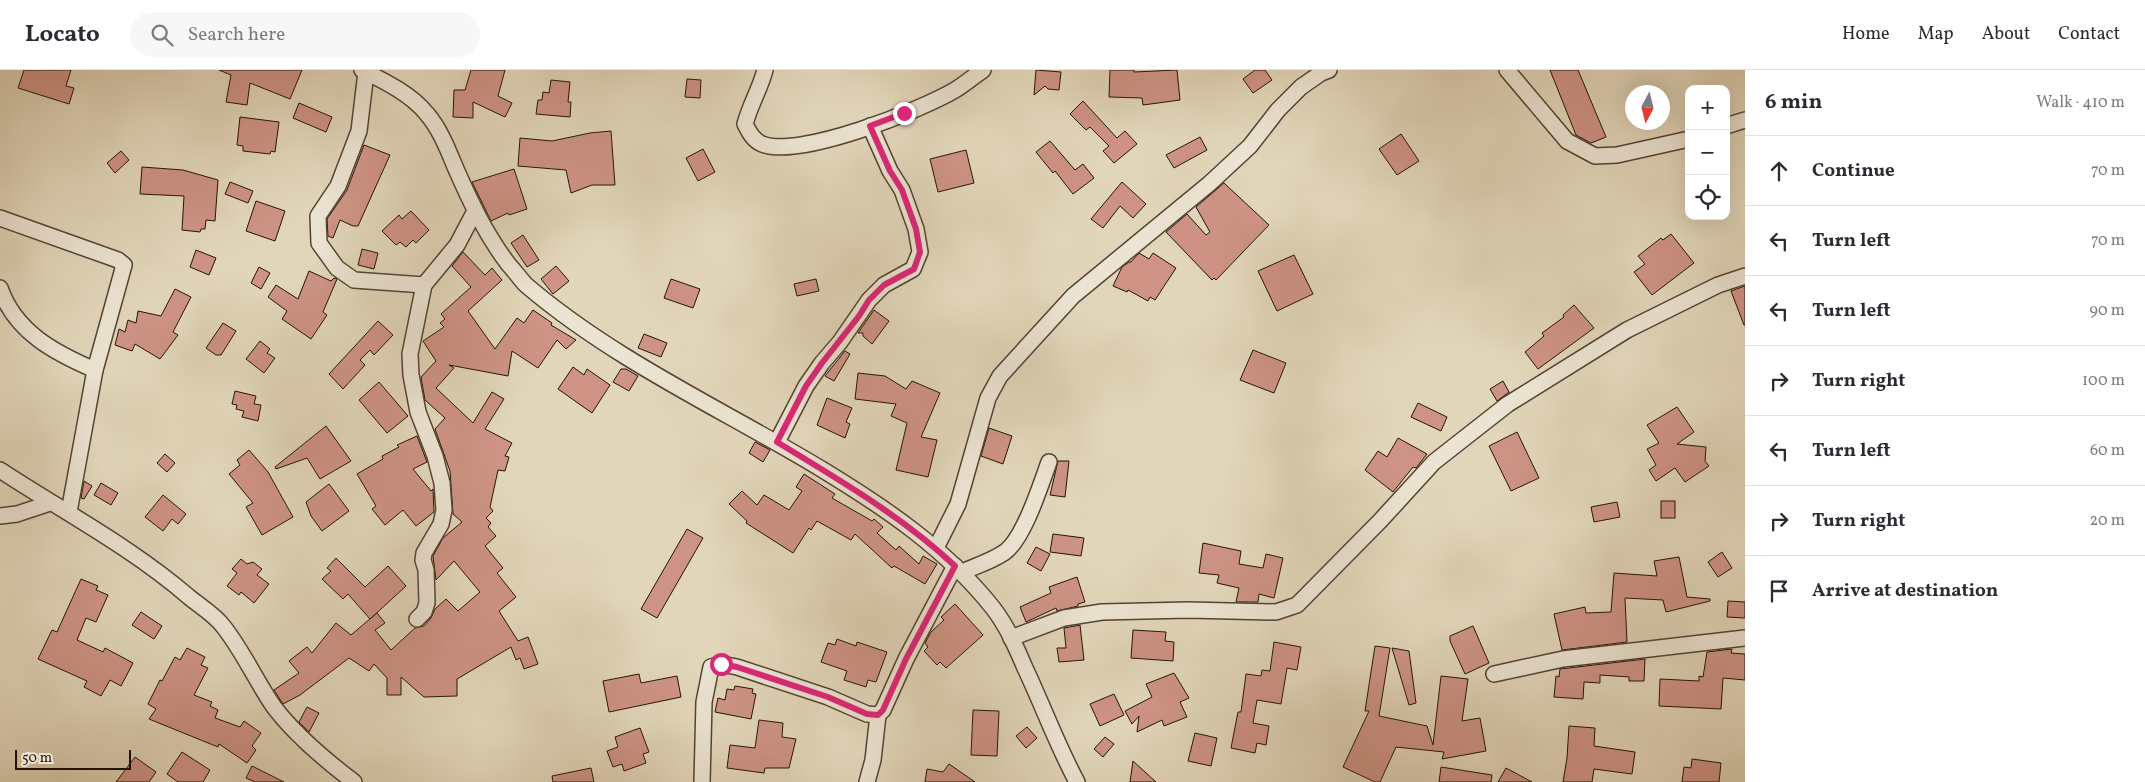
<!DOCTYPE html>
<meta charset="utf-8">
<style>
:root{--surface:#fff;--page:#f7f7f7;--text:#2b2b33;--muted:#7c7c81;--line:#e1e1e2}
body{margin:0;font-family:Vollkorn,serif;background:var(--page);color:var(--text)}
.controls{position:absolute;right:15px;top:15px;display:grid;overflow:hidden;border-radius:10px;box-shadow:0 5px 20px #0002}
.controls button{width:45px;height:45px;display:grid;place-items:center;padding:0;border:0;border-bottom:1px solid var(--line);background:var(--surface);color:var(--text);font:25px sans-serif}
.compass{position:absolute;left:1625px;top:15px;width:45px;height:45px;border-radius:50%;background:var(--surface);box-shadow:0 5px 20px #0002;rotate:187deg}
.scale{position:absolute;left:15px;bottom:12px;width:116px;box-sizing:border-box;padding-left:5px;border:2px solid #251207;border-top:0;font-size:14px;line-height:18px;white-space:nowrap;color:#251207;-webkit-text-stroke:4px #ece4d2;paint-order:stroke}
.stop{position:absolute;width:15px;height:15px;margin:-11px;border:4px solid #db2777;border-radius:50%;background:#fff}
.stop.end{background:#db2777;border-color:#fff;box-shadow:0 1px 5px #0008}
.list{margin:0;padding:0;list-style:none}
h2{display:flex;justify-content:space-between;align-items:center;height:65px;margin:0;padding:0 20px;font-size:21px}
h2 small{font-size:16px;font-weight:400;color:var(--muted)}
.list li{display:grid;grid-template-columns:32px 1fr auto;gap:15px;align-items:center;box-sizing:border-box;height:70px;padding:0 20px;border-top:1px solid var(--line)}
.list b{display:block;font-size:19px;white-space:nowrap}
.list em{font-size:16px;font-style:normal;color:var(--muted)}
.icon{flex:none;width:28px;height:28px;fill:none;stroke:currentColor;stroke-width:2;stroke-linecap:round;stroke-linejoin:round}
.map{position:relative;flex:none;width:1745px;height:712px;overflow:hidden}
header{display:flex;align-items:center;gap:30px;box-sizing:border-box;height:70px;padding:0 25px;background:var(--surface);border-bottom:1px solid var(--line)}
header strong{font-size:24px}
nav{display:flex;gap:28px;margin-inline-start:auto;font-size:18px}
.search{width:350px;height:45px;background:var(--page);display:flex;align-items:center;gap:12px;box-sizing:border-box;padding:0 18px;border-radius:28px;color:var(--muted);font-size:19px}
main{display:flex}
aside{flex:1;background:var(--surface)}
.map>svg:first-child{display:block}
.building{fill:#ce9385;stroke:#251207}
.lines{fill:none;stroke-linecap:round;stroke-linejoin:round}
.minor-casing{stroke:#544334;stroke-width:18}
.minor{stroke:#ece4d2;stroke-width:15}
.route{stroke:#db2777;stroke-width:6}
</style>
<header>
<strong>Locato</strong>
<div class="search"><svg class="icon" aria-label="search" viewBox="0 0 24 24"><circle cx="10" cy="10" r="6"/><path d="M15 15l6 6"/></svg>Search here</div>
<nav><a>Home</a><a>Map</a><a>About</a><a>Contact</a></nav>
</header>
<main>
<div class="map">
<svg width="1745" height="712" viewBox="0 0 1745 712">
<rect width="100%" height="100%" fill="#e2d6ba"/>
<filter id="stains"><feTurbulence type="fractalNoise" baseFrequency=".004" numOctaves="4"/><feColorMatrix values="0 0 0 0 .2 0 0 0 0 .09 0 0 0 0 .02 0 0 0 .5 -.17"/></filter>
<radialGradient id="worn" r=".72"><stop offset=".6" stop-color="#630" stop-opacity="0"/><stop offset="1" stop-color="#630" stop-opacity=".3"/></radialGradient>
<g class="building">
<path d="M24,0H71L66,16L74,18L69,34L18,18Z"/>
<path d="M219,0H302L290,29L250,13L247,35L226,32L231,5Z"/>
<path d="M471,0H505L498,26L512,33L505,47L473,32V48L453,47L454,20H465Z"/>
<path d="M1036,0L1061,2L1059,20L1048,19L1045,16L1034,25Z"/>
<path d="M1110,0H1134V2L1177,0L1180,30L1143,35L1142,28L1109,27Z"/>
<path d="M1255,0H1265L1272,10L1253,23L1243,9Z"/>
<path d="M1550,0H1578L1606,67L1591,73L1576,65Z"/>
<path d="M687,9L701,10L700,28L685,27Z"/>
<path d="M551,10L570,12L568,32H571L570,47L536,44L538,30H542L543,22L549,23Z"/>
<path d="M1083,31L1117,68L1125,61L1137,74L1114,93L1103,81L1109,76L1090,57L1086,60L1070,44Z"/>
<path d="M299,33L332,47L326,62L293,48Z"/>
<path d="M240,47L279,52L275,82L271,81L270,84L243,81V76L237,75Z"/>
<path d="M611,61L615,115H592L571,123L566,100L518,96L520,68L552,71L590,63Z"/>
<path d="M1401,64L1419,91L1397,105L1379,79Z"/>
<path d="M1200,67L1207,80L1174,98L1166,85Z"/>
<path d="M1050,71L1075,100L1083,94L1094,108L1073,124L1055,101L1053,103L1036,82Z"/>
<path d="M364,75L390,85L358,156H353L340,150L333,168L328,166L327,149L347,120Z"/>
<path d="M703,79L715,102L698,111L686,88Z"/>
<path d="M966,80L974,113L938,122L930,89Z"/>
<path d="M121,81L129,90L115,103L107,93Z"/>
<path d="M142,97L183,100L218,110L215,151L206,150L205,159H201L200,162L182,160L184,126L140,124Z"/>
<path d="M514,99L527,139L509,145L508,143L491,151L472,112Z"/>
<path d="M230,112L253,121L248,133L225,124Z"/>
<path d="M1122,112L1146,134L1133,148L1120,136L1103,158L1091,149Z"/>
<path d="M1224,113L1269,155L1216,210L1214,208L1212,210L1166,162L1187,144L1206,165L1210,162L1196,137Z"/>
<path d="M256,131L285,141L275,171L246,161Z"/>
<path d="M411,141L429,160L416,173L413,170L406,177L400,172L396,175L382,161L399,145L402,149Z"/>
<path d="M1671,164L1694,193L1652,225L1634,202L1645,194L1638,186L1661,168L1663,170Z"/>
<path d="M523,165L539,190L527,197L511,173Z"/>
<path d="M362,179L378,183L374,199L358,195Z"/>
<path d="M196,180L216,188L209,205L190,197Z"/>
<path d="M463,182L485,205L492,198L502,210L468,241L495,279L517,248L524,253L533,240L552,253L551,255L576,270L566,279L557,270L538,298L512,281L508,306L449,295L454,298L436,318L473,353L492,322L504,329L485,359L512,373L505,386L509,387L505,401L498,400L490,437L493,441L486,448L491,453L488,457L496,466L485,476L503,498L497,503L516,527L499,541L518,571L528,567L538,594L524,599L520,588L516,590L511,577L457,609V626L424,627L401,607V625H387V608L374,594L369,601L349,588L300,625L283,634L274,620L299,603L289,591L307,577L312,583L336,553L351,565L377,543L385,553L375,560L391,580L415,558L424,556L431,548L435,539L446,529L458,541L480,522L454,491L436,510L433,486L443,468L462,452L453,444L450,401L435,359L445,348L425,330L421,307L436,291L423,271L444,257L440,253L445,249L441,244L471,217L452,196Z"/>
<path d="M1139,183L1149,189L1153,183L1176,198L1155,230L1150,227L1148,231L1128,220L1127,222L1113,216L1122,197L1129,192H1131Z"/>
<path d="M1294,185L1313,224L1277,241L1258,201Z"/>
<path d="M556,196L569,211L553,224L541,209Z"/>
<path d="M259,197L270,203L261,219L251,213Z"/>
<path d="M309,201L331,211L334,208L337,209L323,242L327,245L311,269L282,249L287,241L268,227L276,215L298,229Z"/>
<path d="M671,209L700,219L693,238L664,228Z"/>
<path d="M816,209L819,221L797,226L794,214Z"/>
<path d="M1745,216V255H1744L1731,221Z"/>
<path d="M175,219L191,227L173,262L178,265L160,289L135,274L132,281L115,275L119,259L125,262L128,250L136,253L138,241L161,246Z"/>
<path d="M1574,235L1594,258L1538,299L1525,282L1544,266L1542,263L1564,247L1563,245Z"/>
<path d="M874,240L889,251L872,274L863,266V263H858Z"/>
<path d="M378,251L393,265L374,285L370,280L360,290L365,295L343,319L329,304Z"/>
<path d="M223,253L236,261L221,285H216L206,278Z"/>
<path d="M644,264L667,273L661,287L638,278Z"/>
<path d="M260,271L270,279L267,283L275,288L264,303L246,289Z"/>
<path d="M1253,280L1286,293L1274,323L1240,310Z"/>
<path d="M845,281L850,284L834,311L825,306Z"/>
<path d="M573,297L584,305L587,299L610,315L592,343L558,319Z"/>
<path d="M621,299H626L638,306L629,321L613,312Z"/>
<path d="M858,303L885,306L906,319L912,311L940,323L921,367L937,370L928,407L896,400L907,353L891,346L896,334L855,329Z"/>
<path d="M1503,311L1509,322L1497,331L1490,319Z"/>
<path d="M379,312L408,346L387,363L359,330Z"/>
<path d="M235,321L256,326L254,334L261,335L258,351L242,347L244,341L236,339L237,335L232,334Z"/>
<path d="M827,328L852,338L846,352L850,354L845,368L817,355Z"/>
<path d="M1418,333L1447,347L1441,361L1411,347Z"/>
<path d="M1677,337L1694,362L1677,374L1706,377L1705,391L1709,396L1685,412L1675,398L1656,411L1649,400L1656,395L1647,379L1659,373L1647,355Z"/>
<path d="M326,356L351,391L320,409L307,388L276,399L275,397Z"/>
<path d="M989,358L1012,366L1003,394L981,386Z"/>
<path d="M1517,362L1539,408L1511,421L1489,376Z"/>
<path d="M417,366L427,392L413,399L431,421L433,419L434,442L416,456L403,440L385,455L372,439L376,436L357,404L383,389L382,386L399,377L397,375Z"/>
<path d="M1398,368L1427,384L1416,398L1413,397L1393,422L1365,400L1378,381L1387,387Z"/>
<path d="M755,372L770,380L763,392L749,383Z"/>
<path d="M249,380L268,402L293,447L262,465L246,437L253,433L229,404L240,395L237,390Z"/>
<path d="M165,384L175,393L167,402L157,393Z"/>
<path d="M1058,391H1069L1065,427L1050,425Z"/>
<path d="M804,404L835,424L832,428L872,451L874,449L883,457L877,463L896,480L899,476L919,494L923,486L937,494L925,514L894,496L892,498L855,464L851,470L817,451L811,460L809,458L793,483L746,453L747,451L729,434L742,421L757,435L764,425L789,440L802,421L796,417Z"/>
<path d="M84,411L92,416L84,429L81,428Z"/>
<path d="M101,413L118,423L111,435L94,425Z"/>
<path d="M329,414L349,441L322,461L311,446L306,432Z"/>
<path d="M163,425L186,444L178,454L172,449L163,461L145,447Z"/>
<rect x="1661" y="431" width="14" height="17"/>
<path d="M1617,432L1620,447L1594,452L1591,437Z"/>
<path d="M687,459L703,468L657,548L641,539Z"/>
<path d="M1053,464L1084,468L1081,486L1050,482Z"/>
<path d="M1203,473L1241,481L1239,494L1263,498L1266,484L1283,488L1274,528L1259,524L1258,532H1236L1239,518L1217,513L1219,505L1199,503Z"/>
<path d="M1036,477L1050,484L1041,501L1027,493Z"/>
<path d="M1722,482L1732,498L1718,507L1708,492Z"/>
<path d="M1679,487L1687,527L1710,529V531L1666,542L1663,530L1625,528L1627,572L1562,580L1554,544L1585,537L1586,543L1611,542L1614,503L1657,506L1654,491Z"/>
<path d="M336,488L365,517L388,496L406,516L370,549L348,524L343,529L322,509L331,501L327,498Z"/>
<path d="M241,489L247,494L253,492L262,499L257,505L269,514L254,533L241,522L239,525L227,516L237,503L232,499Z"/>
<path d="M1077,507L1085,532L1078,534V536L1057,541L1056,538L1026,552L1020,537L1051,523L1049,517Z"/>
<path d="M81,509L98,516L96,520L108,525L96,552L86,548L77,570L103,582L105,578L133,593L121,616L110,610L101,626L84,617L87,611L38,589L52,560L57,562Z"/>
<path d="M1728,531L1745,532V548L1727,547Z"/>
<path d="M955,534L983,565L946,598L940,592L937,595L924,581L928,577L925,573L931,562L944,550L941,547Z"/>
<path d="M141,542L162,556L154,569L132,555Z"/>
<path d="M1080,555L1084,590L1059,592L1057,578H1066L1064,558Z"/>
<path d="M1473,556L1489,593L1465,604L1450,571V566Z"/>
<path d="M1133,560L1166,562L1165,571L1174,572L1173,591L1131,588Z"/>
<path d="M837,569L856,576L857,572L887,582L876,612L868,610L866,617L844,610L847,601L821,592L828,573L835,575Z"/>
<path d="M1274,572L1301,577L1297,600L1287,598L1281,634L1257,630L1253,653L1269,656L1266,675L1257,673L1255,683L1231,678L1238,642H1241L1246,604L1261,606L1262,600L1270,601Z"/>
<path d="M1375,576L1390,578L1379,646L1427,656L1433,675L1441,606L1468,609L1462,651L1480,648L1486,681L1442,689L1444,682L1396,677L1380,712H1375L1343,697L1369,641H1365Z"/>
<path d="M187,578L205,587L201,595L208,598L194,625L212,632L210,636L218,640L215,648L240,657L244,651L261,663L252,676L256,680L247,693L219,674L218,677L149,649L156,639L148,634L160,610L162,611L175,587L180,590Z"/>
<path d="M1392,578L1409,581L1416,633L1409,635Z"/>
<path d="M1732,579L1731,583L1745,584V610L1723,608L1721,639L1659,636L1660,609L1699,611V606L1703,607L1707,582Z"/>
<path d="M1645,589L1644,611H1629V607L1600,605V613L1584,612L1583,629L1554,627L1556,606L1559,607L1560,599Z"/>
<path d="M1174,603L1189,628L1180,632L1187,647L1164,656L1162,650L1137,662L1139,646L1132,654L1125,641L1152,627L1146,614Z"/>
<path d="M639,604L641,613L677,606L681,627L609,642L603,611Z"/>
<path d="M735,616L753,619L752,623L756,624L751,649L715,642L718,628L725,630L727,619L734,620Z"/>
<path d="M1114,624L1124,645L1100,656L1090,634Z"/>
<path d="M307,637L319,643L309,662L299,652Z"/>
<path d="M973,640L999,641L997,686L971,685Z"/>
<path d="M759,650L783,653L782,667L796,669L789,698H765L764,703L727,698L730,675L755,678Z"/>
<path d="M1569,656L1595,658L1594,676L1635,682L1632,704L1594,699L1592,712H1563L1567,688Z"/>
<path d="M1027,657L1037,668L1026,678L1016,666Z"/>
<path d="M640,658L649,682L643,684L646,693L624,701L622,694L613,697L607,681L618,677L615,667Z"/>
<path d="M1195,663L1217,668L1211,696L1188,691Z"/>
<path d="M1105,667L1114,674L1103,687L1094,679Z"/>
<path d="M182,682L210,700L203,712H178L167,704Z"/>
<path d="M135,687L156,702L149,712H116Z"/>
<path d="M1692,689L1721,693L1719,712H1682L1684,697L1691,698Z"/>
<path d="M1133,691L1156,712H1130Z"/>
<path d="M949,694L975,712H925L927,699L943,702Z"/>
<path d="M252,696L284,712H255L246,708Z"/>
<path d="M1441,697L1492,705L1491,712H1439Z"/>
<path d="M591,698L594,712H553L552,706Z"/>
<path d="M1506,698L1532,712H1498Z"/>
</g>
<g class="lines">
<defs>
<g id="minor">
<path d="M362,0C384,11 411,24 427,44C440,59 448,80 456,99C471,133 486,165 509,195C515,201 520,209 526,215C615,291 724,340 823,400C887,439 946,479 993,538C1007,556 1016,577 1025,598C1043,636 1057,675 1077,712"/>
<path d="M765,0C760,19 750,35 745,54C749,62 753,70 762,74C799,89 921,40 955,20C965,14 974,6 983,0"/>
<path d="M1507,0L1567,71L1595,86L1617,85L1689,69"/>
<path d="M366,2L359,61L338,116L318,146L319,173L337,198L354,210L424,215"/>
<path d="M1726,56L1745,50"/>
<path d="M0,148L118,190L124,195L95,300L69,442"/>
<path d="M0,218C15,262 55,283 95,300"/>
<path d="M777,372L806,316L822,293L840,272L869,230L884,215L913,199L920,182L916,159L902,120L890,101L870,56"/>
<path d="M0,400C64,442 131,477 189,527C200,536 215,545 223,556C243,581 256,611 274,637C296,666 325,690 354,712"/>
<path d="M0,446L17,444L50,433"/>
<path d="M936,478L958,434L988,328L1000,306L1073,226L1209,114L1250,76L1278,40L1301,17L1321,3L1329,0"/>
<path d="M962,502C976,496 992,491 1005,482C1024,468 1041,414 1049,392"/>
<path d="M417,549L424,542L427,533L426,500L423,490L424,483L441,454L444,440L442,413L435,386L418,342L411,305L410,284L424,215L457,175L475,141"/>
<path d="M1011,568L1064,548L1102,542L1188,540L1276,542L1297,535L1380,451L1434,392L1508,334L1627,260L1718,215L1745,206"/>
<path d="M1494,604L1563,589L1745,568"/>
<path d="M702,712L704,632L711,597L721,594L737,597L828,627L867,644L878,645"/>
<path d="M867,712L873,690L878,645L883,640L906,589L955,496"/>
</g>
</defs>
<use href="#minor" class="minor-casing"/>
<use href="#minor" class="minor"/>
</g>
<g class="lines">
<path class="route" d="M721,594L737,597L828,627L867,644L878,645L883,640L906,589L955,496C902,446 839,410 777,372L806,316L822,293L859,246L869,230L884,215L914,199L920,182L916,159L902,120L890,101L870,56L904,43"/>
</g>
<rect width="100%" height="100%" filter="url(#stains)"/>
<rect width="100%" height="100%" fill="url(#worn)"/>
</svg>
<div class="controls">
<button>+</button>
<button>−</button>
<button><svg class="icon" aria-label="locate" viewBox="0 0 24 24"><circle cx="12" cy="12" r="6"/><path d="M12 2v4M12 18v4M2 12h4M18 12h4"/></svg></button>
</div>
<svg class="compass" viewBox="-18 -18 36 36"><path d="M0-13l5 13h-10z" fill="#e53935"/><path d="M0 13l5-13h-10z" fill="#7c7c81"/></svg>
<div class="scale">50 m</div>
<div class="stop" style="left:721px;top:594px"></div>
<div class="stop end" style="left:904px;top:43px"></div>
</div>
<aside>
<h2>6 min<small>Walk · 410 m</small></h2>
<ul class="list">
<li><svg class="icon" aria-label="ahead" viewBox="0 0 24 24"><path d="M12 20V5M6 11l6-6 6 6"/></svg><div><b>Continue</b></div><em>70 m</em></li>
<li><svg class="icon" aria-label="left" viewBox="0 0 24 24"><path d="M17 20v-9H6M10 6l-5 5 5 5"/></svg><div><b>Turn left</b></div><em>70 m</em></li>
<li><svg class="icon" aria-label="left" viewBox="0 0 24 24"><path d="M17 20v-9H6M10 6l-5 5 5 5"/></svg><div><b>Turn left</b></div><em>90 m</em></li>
<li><svg class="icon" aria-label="right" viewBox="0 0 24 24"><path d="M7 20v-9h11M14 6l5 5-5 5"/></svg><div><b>Turn right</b></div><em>100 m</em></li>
<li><svg class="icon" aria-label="left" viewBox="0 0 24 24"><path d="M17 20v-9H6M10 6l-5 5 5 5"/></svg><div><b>Turn left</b></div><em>60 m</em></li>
<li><svg class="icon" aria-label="right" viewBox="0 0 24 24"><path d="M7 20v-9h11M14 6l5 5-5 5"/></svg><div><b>Turn right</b></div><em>20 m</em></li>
<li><svg class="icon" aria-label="arrive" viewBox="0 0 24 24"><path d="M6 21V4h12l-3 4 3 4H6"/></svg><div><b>Arrive at destination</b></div></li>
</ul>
</aside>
</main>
